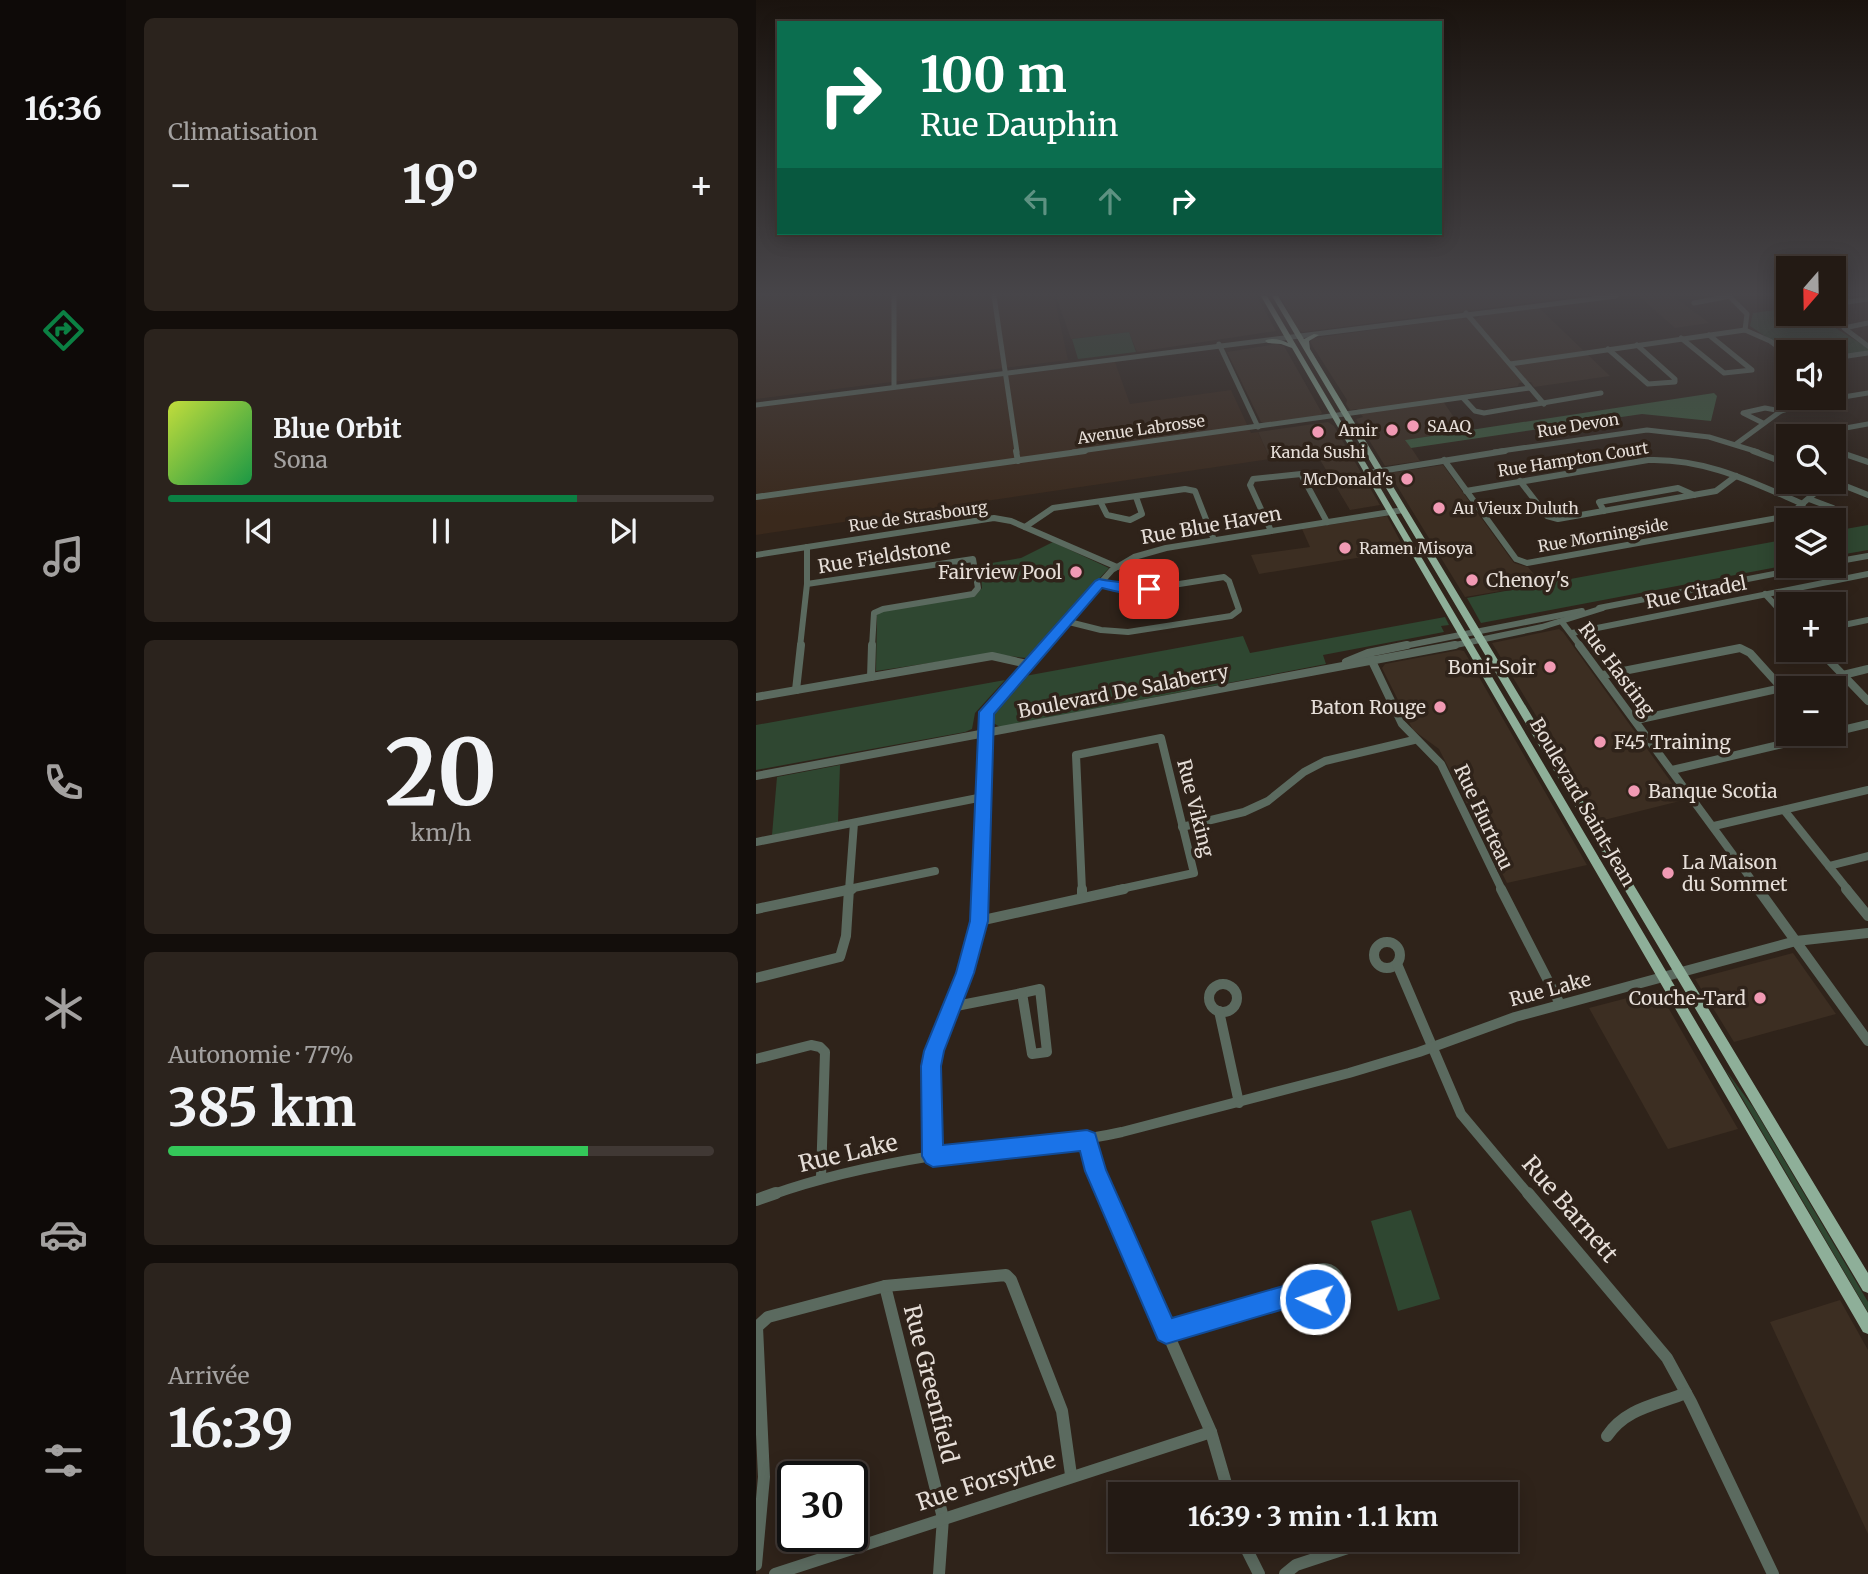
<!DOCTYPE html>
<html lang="fr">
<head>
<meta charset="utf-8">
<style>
	:root { --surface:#231a14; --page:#2b231d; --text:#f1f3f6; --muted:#a3a1a0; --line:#403834; --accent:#0b8043 }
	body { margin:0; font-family:Merriweather,serif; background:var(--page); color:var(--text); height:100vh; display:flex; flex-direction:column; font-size:26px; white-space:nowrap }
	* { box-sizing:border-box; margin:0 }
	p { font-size:23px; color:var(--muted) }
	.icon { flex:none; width:38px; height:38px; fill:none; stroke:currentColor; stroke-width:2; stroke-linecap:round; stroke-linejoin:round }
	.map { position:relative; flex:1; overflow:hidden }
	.panel { display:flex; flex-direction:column; gap:18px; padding:18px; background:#130e0b; width:630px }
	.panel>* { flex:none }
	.top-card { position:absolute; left:21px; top:21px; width:665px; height:214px; border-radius:0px; box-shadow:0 4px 18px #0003,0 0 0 2px var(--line); background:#0b6e4f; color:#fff; overflow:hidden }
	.needle { width:46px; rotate:200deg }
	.fabs { position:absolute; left:1020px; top:256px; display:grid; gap:14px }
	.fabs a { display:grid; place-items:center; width:70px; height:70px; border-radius:0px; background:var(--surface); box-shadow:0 4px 18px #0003,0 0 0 2px var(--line); font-size:35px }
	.speed { position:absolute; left:21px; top:1461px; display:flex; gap:14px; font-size:35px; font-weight:700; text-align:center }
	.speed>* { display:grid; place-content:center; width:91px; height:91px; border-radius:50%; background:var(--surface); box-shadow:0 4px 18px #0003,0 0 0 2px var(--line); line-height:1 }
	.speed .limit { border:4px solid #111; border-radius:10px; background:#fff; color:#111 }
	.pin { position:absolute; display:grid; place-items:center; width:60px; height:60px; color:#fff; margin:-30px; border-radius:14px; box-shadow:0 4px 10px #0006 }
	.me { position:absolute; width:77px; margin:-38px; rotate:273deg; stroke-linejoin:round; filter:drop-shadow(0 0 5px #0008) }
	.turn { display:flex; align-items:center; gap:24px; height:147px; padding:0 28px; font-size:32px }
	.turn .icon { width:91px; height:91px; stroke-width:2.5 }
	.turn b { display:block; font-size:49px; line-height:60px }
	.lanes { display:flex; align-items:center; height:66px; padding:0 28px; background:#0003; justify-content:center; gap:35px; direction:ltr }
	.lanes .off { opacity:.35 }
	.big { font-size:52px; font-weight:700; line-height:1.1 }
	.panel .widget { flex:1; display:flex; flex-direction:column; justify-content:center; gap:10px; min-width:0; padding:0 24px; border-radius:10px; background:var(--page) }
	.panel .dial { align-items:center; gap:0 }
	.dial b { font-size:91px; line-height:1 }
	.song { display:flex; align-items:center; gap:21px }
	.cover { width:84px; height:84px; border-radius:10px; background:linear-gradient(135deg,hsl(70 70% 55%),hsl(140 70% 35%)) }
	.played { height:7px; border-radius:4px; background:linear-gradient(90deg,var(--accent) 75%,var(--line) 75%) }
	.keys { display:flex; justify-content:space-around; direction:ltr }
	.heat { display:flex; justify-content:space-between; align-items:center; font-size:38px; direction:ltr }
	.charge { height:10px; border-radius:5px; background:linear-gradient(90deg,#34c759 77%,var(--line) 0) }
	.trip { position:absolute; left:352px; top:1482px; width:410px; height:70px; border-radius:0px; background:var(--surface); box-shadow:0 4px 18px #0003,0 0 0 2px var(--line); font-weight:700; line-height:70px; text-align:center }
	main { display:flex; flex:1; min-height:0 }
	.menu { display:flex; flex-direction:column; width:126px; justify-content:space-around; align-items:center; background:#0e0a08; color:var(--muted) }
	.menu .icon { width:49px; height:49px }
	.menu .on { color:var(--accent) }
	.menu b { font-size:32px; color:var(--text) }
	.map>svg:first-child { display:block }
	.commercial { fill:#3c2e22 }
	.built { fill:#3a291c }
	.green { fill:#2f4731 }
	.forest { fill:#3d5a3f }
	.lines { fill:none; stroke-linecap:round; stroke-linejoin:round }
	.minor-far4 { stroke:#5b6a5f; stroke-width:5 }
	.minor-far3 { stroke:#5b6a5f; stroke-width:6 }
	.minor-far2 { stroke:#5b6a5f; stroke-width:8 }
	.minor-far1 { stroke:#5b6a5f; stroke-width:10 }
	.minor { stroke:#5b6a5f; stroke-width:12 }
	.major { fill:#8eaf99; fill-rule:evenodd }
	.route { fill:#1a73e8; stroke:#114b97; stroke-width:2 }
	.poi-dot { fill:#f19ab4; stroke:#2f231a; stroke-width:2.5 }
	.labels { text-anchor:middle; stroke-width:7; stroke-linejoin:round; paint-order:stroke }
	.far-street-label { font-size:16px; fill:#e6ded8; stroke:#2f231a }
	.far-poi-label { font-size:16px; fill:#e6ded8; stroke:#2f231a; text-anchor:start }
	.street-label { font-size:19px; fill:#e6ded8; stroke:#2f231a }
	.poi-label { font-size:19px; fill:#e6ded8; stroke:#2f231a; text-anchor:end }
	.near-street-label { font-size:23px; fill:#e6ded8; stroke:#2f231a }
</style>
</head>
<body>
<main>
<nav class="menu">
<b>16:36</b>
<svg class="icon on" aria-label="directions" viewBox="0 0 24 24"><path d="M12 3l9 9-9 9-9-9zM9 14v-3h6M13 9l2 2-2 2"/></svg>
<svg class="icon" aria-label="music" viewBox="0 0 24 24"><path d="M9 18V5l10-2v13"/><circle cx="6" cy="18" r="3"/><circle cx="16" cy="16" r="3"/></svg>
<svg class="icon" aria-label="phone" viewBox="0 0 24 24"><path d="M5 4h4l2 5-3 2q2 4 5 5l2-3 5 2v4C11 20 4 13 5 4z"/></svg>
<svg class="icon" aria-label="climate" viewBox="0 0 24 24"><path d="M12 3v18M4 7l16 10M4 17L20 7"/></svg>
<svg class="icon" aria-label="car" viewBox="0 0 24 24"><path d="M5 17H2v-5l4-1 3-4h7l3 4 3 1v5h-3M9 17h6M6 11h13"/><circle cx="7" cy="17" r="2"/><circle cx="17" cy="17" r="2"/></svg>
<svg class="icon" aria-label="filters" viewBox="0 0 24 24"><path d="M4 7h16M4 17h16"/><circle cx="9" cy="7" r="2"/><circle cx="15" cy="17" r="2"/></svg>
</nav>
<section class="panel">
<div class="widget"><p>Climatisation</p>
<div class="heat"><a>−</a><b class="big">19°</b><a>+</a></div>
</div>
<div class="widget">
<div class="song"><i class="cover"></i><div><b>Blue Orbit</b><p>Sona</p></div></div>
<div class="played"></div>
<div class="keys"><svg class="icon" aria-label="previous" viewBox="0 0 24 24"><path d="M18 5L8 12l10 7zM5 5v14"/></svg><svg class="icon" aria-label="pause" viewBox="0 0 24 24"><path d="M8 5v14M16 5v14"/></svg><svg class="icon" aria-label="next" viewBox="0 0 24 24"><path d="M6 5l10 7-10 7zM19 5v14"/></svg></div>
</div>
<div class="widget dial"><b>20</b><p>km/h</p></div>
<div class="widget"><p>Autonomie · 77%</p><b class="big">385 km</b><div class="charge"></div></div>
<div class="widget"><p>Arrivée</p><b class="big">16:39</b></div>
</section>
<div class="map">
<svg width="1112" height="1574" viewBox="0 0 1112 1574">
	<rect width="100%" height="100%" fill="#2f231a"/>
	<g class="commercial">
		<polygon points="300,296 501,296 520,331 381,352 373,332 315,339"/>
		<polygon points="524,296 827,296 547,332 542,330"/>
		<polygon points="883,296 917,296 953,323 919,328"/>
		<polygon points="783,308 854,376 778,387 775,382 763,383 762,386 685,398 707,431 650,440 664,461 629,466 600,419 607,417 601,409 594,410 590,404 591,400 554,342 557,338 705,318 721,319 725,315"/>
		<polygon points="521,344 528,346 566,413 563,416 510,423 505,422 471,352"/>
		<polygon points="572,422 578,426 624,505 594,510 560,453 514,459 502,432"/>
		<polygon points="687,465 755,559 758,563 772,567 786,584 709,597 633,473"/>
		<polygon points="631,516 649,550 503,574 495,555 554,547 546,529"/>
		<polygon points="803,629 807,632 928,800 844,821 736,643"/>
		<polygon points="703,650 708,651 831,865 751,883 683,749 657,730 626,668 629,664"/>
		<polygon points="1037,953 1080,1014 978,1042 939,979"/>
		<polygon points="902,990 982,1129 912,1149 833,1008"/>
		<polygon points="1084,1300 1112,1350 1112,1534 1014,1322"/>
	</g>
	<g class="built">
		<polygon points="0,296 298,296 312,360 0,399"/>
		<polygon points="359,362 374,404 475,390 495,433 502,432 514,459 0,535 0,407"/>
	</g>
	<g class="green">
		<polygon points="1032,308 1032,313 1055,313 1112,348 1112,352 1078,357 1078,352 1032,352 994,326 997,313"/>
		<polygon points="373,332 380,352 322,359 316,339"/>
		<polygon points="1112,525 1112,550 1078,556 1078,531"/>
		<polygon points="1032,539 1032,565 725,623 711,598"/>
		<polygon points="297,542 353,568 270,658 234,654 120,671 121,615 126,611 219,596 226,588 224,565 265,558"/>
		<polygon points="689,617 693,625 685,626 688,632 567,655 570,664 244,727 234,721 237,711 269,676 487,636 494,653"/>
		<polygon points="249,680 219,713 216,729 209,732 0,770 0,725"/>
		<polygon points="84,765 82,822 16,835 21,777"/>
		<polygon points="969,1069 997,1107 1112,1302 1112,1312"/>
		<polygon points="655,1210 684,1299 642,1311 615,1221"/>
	</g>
	<polygon class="forest" points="958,393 961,396 955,421 886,414 655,448 649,440"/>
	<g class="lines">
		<g class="minor-far4">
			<polyline points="138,296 138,387"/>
			<polyline points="238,296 261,452"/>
			<polyline points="973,296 991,314 989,330"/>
			<polyline points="938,303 974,296"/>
			<polyline points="1078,304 1112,299"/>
			<polyline points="710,313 788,404"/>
			<polyline points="1112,323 1088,328 1112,346"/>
			<polyline points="925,338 968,373 996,370 953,335"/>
			<polyline points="463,344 502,427"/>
			<polyline points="852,349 892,384 919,382 919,379 881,345"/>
			<polyline points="1078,358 1112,353"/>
			<polyline points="754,364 989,330 1014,341 1032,354"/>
			<polyline points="707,398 719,411 728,413 845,393"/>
			<polyline points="0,405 860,296"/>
			<polyline points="1007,423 987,413 1009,408 1025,411"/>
			<polyline points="1068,436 1084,429 1112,424"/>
			<polyline points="980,444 1025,411 1051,403 1112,393"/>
			<polyline points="1078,450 1085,452"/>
			<polyline points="317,452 774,388"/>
			<polyline points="738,452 891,430 953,437 1002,452"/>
		</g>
		<g class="minor-far3">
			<polyline points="260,451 262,461"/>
			<polyline points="997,451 1032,464"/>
			<polyline points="1080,451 1112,462"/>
			<polyline points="688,460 760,559 771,563 1032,516 1073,481"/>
			<polyline points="612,473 749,451"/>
			<polyline points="764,481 791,516 802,519 960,491 980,476"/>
			<polyline points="1077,481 1112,495"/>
			<path d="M710,491L892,460C949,458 996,482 1047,504"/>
			<polyline points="0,497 329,451"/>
			<polyline points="1053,499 1077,508"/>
			<polyline points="345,503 351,515 374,520 386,514 380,497"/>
			<polyline points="848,511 843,502 922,488 938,495"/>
			<polyline points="269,527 297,508 429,489 439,491 458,540"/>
			<polyline points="515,531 494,485 497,479 545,474 571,522"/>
			<polyline points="0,555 238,518 255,521 361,567"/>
			<polyline points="1078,562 1112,556"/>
			<polyline points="51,584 217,559 222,588 217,594 127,609 118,613 116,647"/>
			<polyline points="1009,594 1032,619"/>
			<polyline points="843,608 1064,565"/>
			<polyline points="309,621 345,630 372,632 475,616 483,610 473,581 468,577 385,590 343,583"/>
			<polyline points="806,622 825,647"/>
			<polyline points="1078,627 1112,620"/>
			<polyline points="816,633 1112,574"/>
			<polyline points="44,647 51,584 51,547"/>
			<polyline points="287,647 356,570 378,557 410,548 647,510"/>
			<polyline points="643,647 826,611"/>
			<polyline points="690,647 786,627 847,608"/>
		</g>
		<g class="minor-far2">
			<polyline points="823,645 1003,890"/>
			<polyline points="1062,649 1112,701"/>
			<polyline points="615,659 646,724 685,764 746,890"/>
			<polyline points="590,662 612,653 651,645"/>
			<polyline points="847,675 984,648 994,653 1032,695"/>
			<polyline points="1087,675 1112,669"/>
			<polyline points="115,677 116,645"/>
			<polyline points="40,690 45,645"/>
			<polyline points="0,697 236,656 271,664"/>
			<polyline points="880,720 1026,688"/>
			<polyline points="1078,732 1112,724"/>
			<polyline points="916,770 1074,733"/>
			<polyline points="0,776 699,645"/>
			<polyline points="1028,810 1092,890"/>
			<polyline points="958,826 1112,790"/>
			<polyline points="426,827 488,812 512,801 548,772 569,761 658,740"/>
			<polyline points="0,842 227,797"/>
			<polyline points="1073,866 1112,856"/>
			<polyline points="88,890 179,871"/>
			<polyline points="93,890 98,823"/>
			<polyline points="224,890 228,727 235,705 289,645"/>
			<polyline points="326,890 320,755 405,738 438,873 360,890"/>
		</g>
		<g class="minor-far1">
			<polyline points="326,889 326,897"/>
			<polyline points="745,889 804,1004"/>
			<polyline points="1002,889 1112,1041"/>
			<polyline points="1090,889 1112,916"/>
			<polyline points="0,909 96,889"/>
			<polyline points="223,921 368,889"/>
			<circle cx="631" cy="955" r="13"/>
			<polyline points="641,964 705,1114 773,1195"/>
			<polyline points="0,978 84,957 90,936 93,889"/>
			<circle cx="467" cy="998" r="14"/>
			<polygon points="284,989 291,1052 276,1054 266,993"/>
			<polyline points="195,1007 266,993"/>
			<polyline points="463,1011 483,1103"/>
			<polyline points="0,1059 55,1045 64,1047 69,1052 65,1177"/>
			<polyline points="331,1140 350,1195"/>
			<polyline points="177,1156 175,1066 178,1051 209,973 223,921 224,889"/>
			<path d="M15,1195C68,1176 121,1165 176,1156C239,1146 303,1146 366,1132L593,1073L663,1052L759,1017L1040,941L1112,933"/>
		</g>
		<g class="minor">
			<polyline points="350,1193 455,1432 473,1494"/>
			<polyline points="772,1193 911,1358 935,1402 1017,1574"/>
			<polyline points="0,1200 20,1193"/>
			<circle cx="567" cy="1285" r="16"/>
			<polyline points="129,1286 187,1518 183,1574"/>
			<polyline points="410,1332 553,1290"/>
			<path d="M851,1436C870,1408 900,1405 930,1393"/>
			<polyline points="486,1540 503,1574"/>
			<polyline points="0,1565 8,1477 1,1327 12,1317 129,1286 250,1275 255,1280 306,1411 315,1475"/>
			<polyline points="19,1574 455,1432"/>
			<polyline points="529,1574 540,1565 616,1540"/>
		</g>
		<g class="major">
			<path d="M505,296H511L1112,1313V1334L1107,1332L536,348L525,344L512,343L509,341C515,337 526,340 532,343Z"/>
			<polygon points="516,296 522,296 548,339 558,334 563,335 553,341 554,349 1112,1273 1112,1293 1107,1291"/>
		</g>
	</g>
	<linearGradient id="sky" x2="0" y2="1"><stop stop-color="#1a130e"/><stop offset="0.57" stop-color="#474549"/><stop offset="1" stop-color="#474549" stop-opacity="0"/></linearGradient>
	<rect width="1112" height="516" fill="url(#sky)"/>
	<path class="route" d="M343,579C355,582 394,584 400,589C386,599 362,592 346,588L238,714L232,921L218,973L188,1051L185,1066L187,1145L331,1130L339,1133L350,1170L416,1318L552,1279L561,1282L571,1299L567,1307L559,1310L548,1303L410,1344L402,1340L329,1171L324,1151L177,1167L170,1163L166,1156L165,1066L168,1051L200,973L214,921L223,712L339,581Z"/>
	<g class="poi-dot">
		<circle cx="657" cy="426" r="7"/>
		<circle cx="636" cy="430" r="7"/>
		<circle cx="562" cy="432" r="7"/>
		<circle cx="651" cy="479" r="7"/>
		<circle cx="683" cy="508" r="7"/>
		<circle cx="589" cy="548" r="7"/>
		<circle cx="320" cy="572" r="7"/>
		<circle cx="716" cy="580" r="7"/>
		<circle cx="794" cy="667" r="7"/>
		<circle cx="684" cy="707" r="7"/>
		<circle cx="844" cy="742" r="7"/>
		<circle cx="878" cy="791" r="7"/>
		<circle cx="912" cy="873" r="7"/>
		<circle cx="1004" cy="998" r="7"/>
	</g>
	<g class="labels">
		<g class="far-street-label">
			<text transform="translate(822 425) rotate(-9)" y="6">Rue Devon</text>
			<text transform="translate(385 429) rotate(-8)" y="6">Avenue Labrosse</text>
			<text transform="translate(817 459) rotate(-9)" y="6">Rue Hampton Court</text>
			<text transform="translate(162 516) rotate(-8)" y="6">Rue de Strasbourg</text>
			<text transform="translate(847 535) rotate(-10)" y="6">Rue Morningside</text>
		</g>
		<g class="far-poi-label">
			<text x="671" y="432">SAAQ</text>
			<text x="622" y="436" text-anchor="end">Amir</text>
			<text x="562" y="458" text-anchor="middle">Kanda Sushi</text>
			<text x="637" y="485" text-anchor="end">McDonald's</text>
			<text x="697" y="514">Au Vieux Duluth</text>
			<text x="603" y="554">Ramen Misoya</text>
		</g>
		<g class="street-label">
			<text transform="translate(455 525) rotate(-10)" y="7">Rue Blue Haven</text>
			<text transform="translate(128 556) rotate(-9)" y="7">Rue Fieldstone</text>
			<text transform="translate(940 592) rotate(-11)" y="7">Rue Citadel</text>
			<text transform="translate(861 669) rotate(53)" y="7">Rue Hasting</text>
			<text transform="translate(367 691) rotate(-11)" y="7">Boulevard De Salaberry</text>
			<text transform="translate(827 802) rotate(60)" y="7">Boulevard Saint-Jean</text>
			<text transform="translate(440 808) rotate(76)" y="7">Rue Viking</text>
			<text transform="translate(728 817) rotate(65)" y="7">Rue Hurteau</text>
			<text transform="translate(794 989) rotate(-15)" y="7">Rue Lake</text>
		</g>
		<g class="poi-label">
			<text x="306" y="579">Fairview Pool</text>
			<text x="730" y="587" text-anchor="start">Chenoy's</text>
			<text x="780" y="674">Boni-Soir</text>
			<text x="670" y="714">Baton Rouge</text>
			<text x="858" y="749" text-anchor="start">F45 Training</text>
			<text x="892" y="798" text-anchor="start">Banque Scotia</text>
			<text x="926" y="869" text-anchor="start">La Maison<tspan x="926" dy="22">du Sommet</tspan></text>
			<text x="990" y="1005">Couche-Tard</text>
		</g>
		<g class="near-street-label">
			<text transform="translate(92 1153) rotate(-13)" y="8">Rue Lake</text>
			<text transform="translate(814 1209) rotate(49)" y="8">Rue Barnett</text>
			<text transform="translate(175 1384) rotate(76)" y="8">Rue Greenfield</text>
			<text transform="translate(230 1481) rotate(-18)" y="8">Rue Forsythe</text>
		</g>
	</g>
</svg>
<div class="fabs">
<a><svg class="needle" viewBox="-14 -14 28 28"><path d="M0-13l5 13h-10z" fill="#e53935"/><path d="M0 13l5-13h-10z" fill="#a3a1a0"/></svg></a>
<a><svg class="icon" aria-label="sound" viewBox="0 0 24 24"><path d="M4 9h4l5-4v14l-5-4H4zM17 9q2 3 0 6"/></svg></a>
<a><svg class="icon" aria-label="search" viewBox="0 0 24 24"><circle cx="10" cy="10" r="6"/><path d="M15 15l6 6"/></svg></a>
<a><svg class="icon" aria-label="layers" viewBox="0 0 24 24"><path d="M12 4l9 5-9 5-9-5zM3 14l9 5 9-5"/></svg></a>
<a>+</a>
<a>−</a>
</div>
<div class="speed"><div class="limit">30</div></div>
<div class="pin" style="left:393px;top:589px;background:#d93025"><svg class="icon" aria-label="arrive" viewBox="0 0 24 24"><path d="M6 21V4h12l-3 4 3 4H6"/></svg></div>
<svg class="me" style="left:559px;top:1299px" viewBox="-20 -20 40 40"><circle r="17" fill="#1a73e8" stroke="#fff" stroke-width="3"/><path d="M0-11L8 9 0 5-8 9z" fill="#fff"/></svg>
<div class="trip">16:39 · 3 min · 1.1 km</div>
<div class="top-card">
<div class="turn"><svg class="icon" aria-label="right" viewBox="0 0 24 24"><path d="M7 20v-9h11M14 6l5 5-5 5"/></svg><div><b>100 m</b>Rue Dauphin</div></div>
<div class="lanes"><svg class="icon off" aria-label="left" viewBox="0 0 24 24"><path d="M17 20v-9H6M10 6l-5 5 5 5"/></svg><svg class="icon off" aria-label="ahead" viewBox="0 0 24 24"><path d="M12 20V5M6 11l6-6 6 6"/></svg><svg class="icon" aria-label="right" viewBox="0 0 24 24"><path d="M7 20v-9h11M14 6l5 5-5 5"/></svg></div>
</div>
</div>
</main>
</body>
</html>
